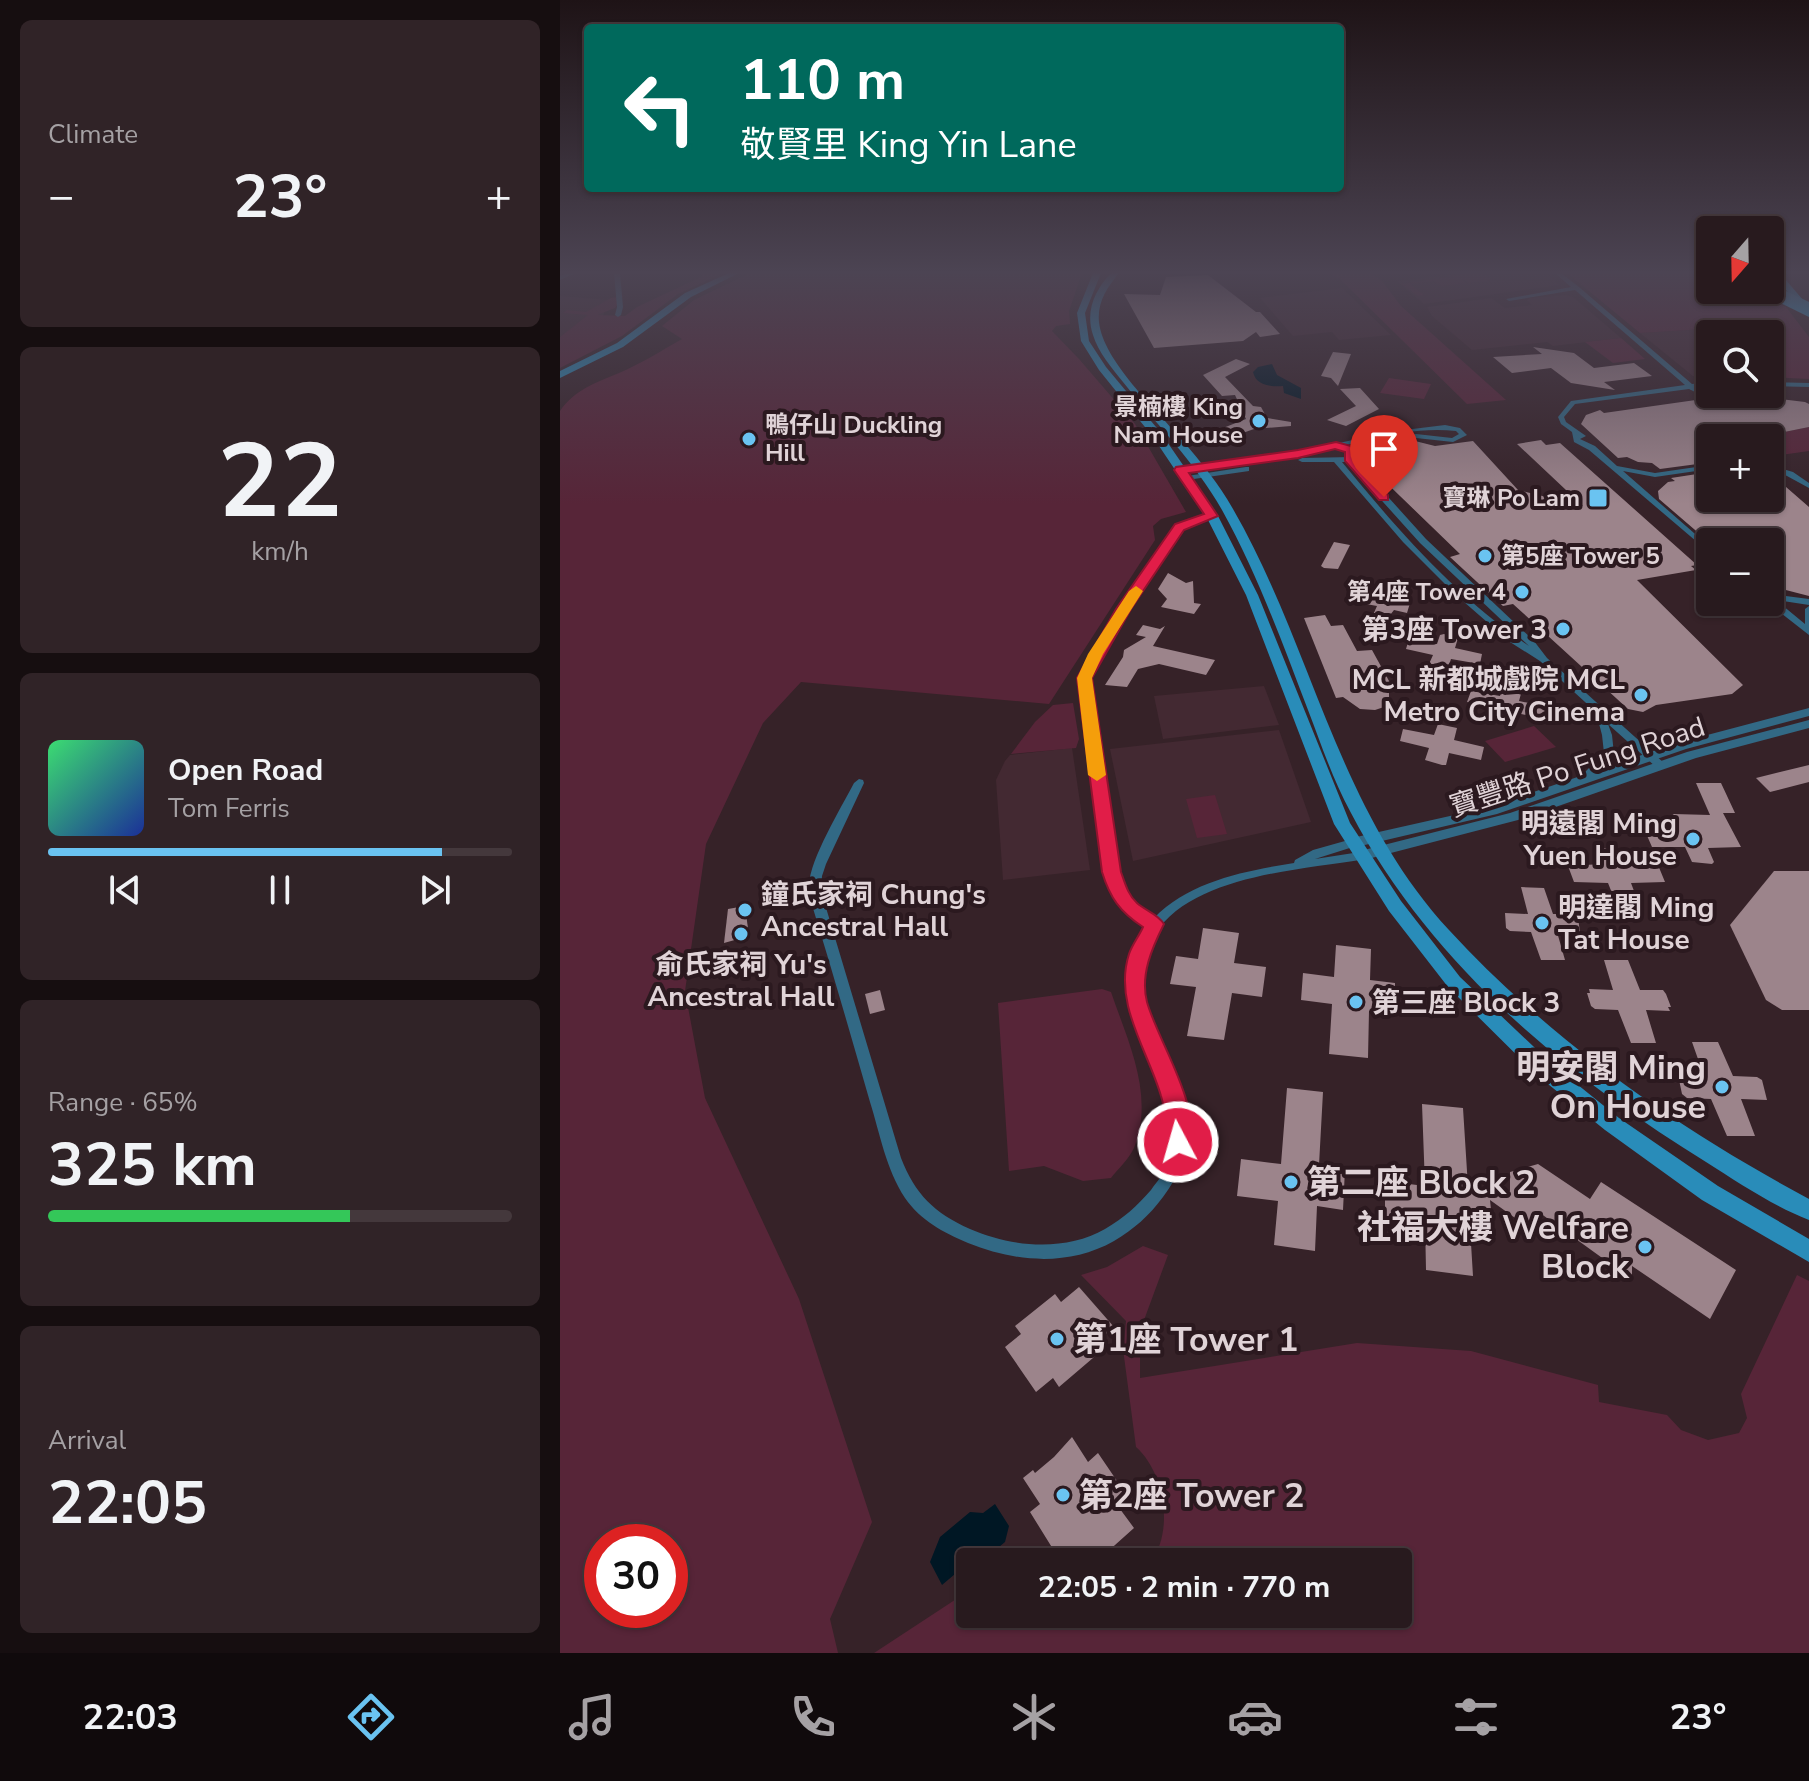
<!DOCTYPE html>
<html lang="en">
<head>
<meta charset="utf-8">
<style>
	:root { --surface:#281a1e; --page:#302327; --text:#f1f3f6; --muted:#a5a1a4; --line:#44383c; --accent:#6ac3f1 }
	body { margin:0; font-family:"Nunito Sans","Noto Sans TC",sans-serif; background:var(--page); color:var(--text); height:100vh; display:flex; flex-direction:column; font-size:30px; white-space:nowrap }
	* { box-sizing:border-box; margin:0 }
	p { font-size:26px; color:var(--muted) }
	.icon { flex:none; width:44px; height:44px; fill:none; stroke:currentColor; stroke-width:2; stroke-linecap:round; stroke-linejoin:round }
	.map { position:relative; flex:1; overflow:hidden }
	.panel { display:flex; flex-direction:column; gap:20px; padding:20px; background:#160e10; width:560px }
	.panel>* { flex:none }
	.banner { position:absolute; left:24px; top:24px; width:760px; height:168px; border-radius:8px; box-shadow:0 2px 6px #0004,0 0 0 2px var(--line); background:#00695c; color:#fff; overflow:hidden }
	.needle { width:52px; rotate:200deg }
	.buttons { position:absolute; left:1136px; top:216px; display:grid; gap:16px }
	.buttons a { display:grid; place-items:center; width:88px; height:88px; border-radius:8px; background:var(--surface); box-shadow:0 2px 6px #0004,0 0 0 2px var(--line); font-size:40px }
	.speed { position:absolute; left:24px; top:1524px; display:flex; gap:16px; font-size:40px; font-weight:700; text-align:center }
	.speed>* { display:grid; place-content:center; width:104px; height:104px; border-radius:50%; background:var(--surface); box-shadow:0 2px 6px #0004,0 0 0 2px var(--line); line-height:1 }
	.speed .limit { border:12px solid #d22; background:#fff; color:#111 }
	.pin { position:absolute; display:grid; place-items:center; width:68px; height:68px; color:#fff; margin:-82px -34px; border-radius:50% 50% 50% 0; rotate:-45deg; box-shadow:0 0 8px #0007 }
	.pin .icon { rotate:45deg }
	.me { position:absolute; width:88px; margin:-44px; rotate:354deg; stroke-linejoin:round; filter:drop-shadow(0 0 6px #0008) }
	.turn { display:flex; align-items:center; gap:28px; height:168px; padding:0 24px; font-size:36px }
	.turn .icon { width:104px; height:104px; stroke-width:2.5 }
	.turn b { display:block; font-size:56px; line-height:68px }
	.big { font-size:60px; font-weight:700; line-height:1.1 }
	.panel .widget { flex:1; display:flex; flex-direction:column; justify-content:center; gap:12px; min-width:0; padding:0 28px; border-radius:12px; background:var(--page) }
	.panel .dial { align-items:center; gap:0 }
	.dial b { font-size:104px; line-height:1 }
	.song { display:flex; align-items:center; gap:24px }
	.cover { width:96px; height:96px; border-radius:12px; background:linear-gradient(135deg,hsl(140 70% 55%),hsl(230 70% 35%)) }
	.played { height:8px; border-radius:4px; background:linear-gradient(90deg,var(--accent) 85%,var(--line) 85%) }
	.keys { display:flex; justify-content:space-around; direction:ltr }
	.heat { display:flex; justify-content:space-between; align-items:center; font-size:44px; direction:ltr }
	.charge { height:12px; border-radius:6px; background:linear-gradient(90deg,#34c759 65%,var(--line) 0) }
	.trip { position:absolute; left:396px; top:1548px; width:456px; height:80px; border-radius:8px; background:var(--surface); box-shadow:0 2px 6px #0004,0 0 0 2px var(--line); font-weight:700; line-height:80px; text-align:center }
	.menu { display:flex; height:128px; justify-content:space-around; align-items:center; background:#100a0c; color:var(--muted) }
	.menu .icon { width:56px; height:56px }
	.menu .on { color:var(--accent) }
	.menu b { font-size:36px; color:var(--text) }
	main { display:flex; flex:1; min-height:0 }
	.map>svg:first-child { display:block }
	.built { fill:#432932 }
	.green { fill:#572538; fill-rule:evenodd }
	.water { fill:#001724 }
	.building { fill:#9c848b }
	.lines { fill:none; stroke-linecap:round; stroke-linejoin:round }
	.minor { fill:#326985; fill-rule:evenodd }
	.tertiary { fill:#326985; fill-rule:evenodd }
	.secondary { fill:#298cb9; fill-rule:evenodd }
	.primary { fill:#14a7e1; fill-rule:evenodd }
	.trunk { fill:#2eb2eb; fill-rule:evenodd }
	.trunk-bridge { stroke:#2eb2eb; stroke-width:10 }
	.route { fill:#e11d48; stroke:#92132f; stroke-width:2 }
	.slow { fill:#f59e0b }
	.poi-dot { fill:#6ac3f1; stroke:#2b191f; stroke-width:3 }
	.labels { text-anchor:middle; stroke-width:8; stroke-linejoin:round; paint-order:stroke }
	.far-poi-label { font-size:24px; font-weight:bold; fill:#e0d3d7; stroke:#2b191f; text-anchor:end }
	.poi-label { font-size:28px; font-weight:bold; fill:#e0d3d7; stroke:#2b191f; text-anchor:end }
	.street-label { font-size:28px; fill:#e0d3d7; stroke:#2b191f }
	.near-poi-label { font-size:34px; font-weight:bold; fill:#e0d3d7; stroke:#2b191f; text-anchor:start }
</style>
</head>
<body>
<main>
<section class="panel">
<div class="widget"><p>Climate</p>
<div class="heat"><a>−</a><b class="big">23°</b><a>+</a></div>
</div>
<div class="widget dial"><b>22</b><p>km/h</p></div>
<div class="widget">
<div class="song"><i class="cover"></i><div><b>Open Road</b><p>Tom Ferris</p></div></div>
<div class="played"></div>
<div class="keys"><svg class="icon" aria-label="previous" viewBox="0 0 24 24"><path d="M18 5L8 12l10 7zM5 5v14"/></svg><svg class="icon" aria-label="pause" viewBox="0 0 24 24"><path d="M8 5v14M16 5v14"/></svg><svg class="icon" aria-label="next" viewBox="0 0 24 24"><path d="M6 5l10 7-10 7zM19 5v14"/></svg></div>
</div>
<div class="widget"><p>Range · 65%</p><b class="big">325 km</b><div class="charge"></div></div>
<div class="widget"><p>Arrival</p><b class="big">22:05</b></div>
</section>
<div class="map">
<svg width="1249" height="1653" viewBox="0 0 1249 1653">
	<rect width="100%" height="100%" fill="#362228"/>
	<g class="built">
		<polygon points="905,273 986,273 1000,285 864,304 837,281"/>
		<polygon points="782,288 831,335 779,340 772,332 733,336 700,298"/>
		<polygon points="1006,295 1013,297 1061,338 993,346 987,342 912,350 872,316 867,307 931,298 945,308 972,305 967,300 970,298"/>
		<polygon points="0,296 49,300 41,321 24,319 0,337"/>
		<polygon points="1146,329 1153,334 1150,334 1150,378 1133,376 1080,333"/>
		<polygon points="704,686 719,725 603,739 594,696"/>
		<polygon points="719,730 751,822 573,861 550,749"/>
		<polygon points="512,748 530,870 443,880 436,780 445,761 450,755"/>
	</g>
	<g class="green">
		<polygon points="143,273 163,273 118,294 62,336 0,368 0,337 28,315 3,313 7,310 26,312 51,298 63,296 55,308 37,315 65,316 77,307 143,276"/>
		<path d="M190,273H522L509,311L510,324L496,326L492,331L519,359L575,424L626,512L601,519L593,526L595,540L489,704L241,682L203,723L146,844L125,991L145,1098L239,1299L312,1522L270,1619L278,1653H0V411C15,389 36,383 59,373C80,364 101,351 122,339L102,326L134,300ZM42,1542H110V1610H42Z"/>
		<polygon points="768,273 811,273 822,281 841,306 946,400 907,404 780,279"/>
		<polygon points="913,273 923,273 932,280 909,283 899,277 906,283 882,286 874,281 850,284 864,295 858,296 842,284"/>
		<polygon points="1007,273 1150,273 1150,290 1189,290 1226,307 1249,337 1249,379 1210,377 1210,334 1153,334 1146,329 1080,333"/>
		<polygon points="1061,338 1085,359 1053,363 1025,342"/>
		<polygon points="829,378 871,384 864,399 820,393"/>
		<polygon points="1249,427 1249,451 1221,455 1216,462 1210,461 1210,438 1195,438"/>
		<polygon points="513,703 519,739 516,748 451,754 475,722 493,705"/>
		<polygon points="974,726 996,747 945,762 925,741"/>
		<polygon points="655,795 667,834 637,838 626,799"/>
		<path d="M542,989L551,992C568,1042 595,1095 574,1148C569,1159 558,1169 551,1178L523,1181L484,1166L449,1171L438,1003Z"/>
		<path d="M583,1246L608,1255L580,1331V1378L797,1343L911,1351L1038,1385L1039,1402L1107,1415L1121,1430L1148,1440L1179,1433L1187,1418L1181,1394L1237,1275L1249,1281V1653H314L410,1590V1614H838V1562H591C614,1530 605,1473 576,1447L563,1349L566,1321L521,1275L547,1267Z"/>
	</g>
	<g class="water">
		<path d="M712,364L717,375L741,388V399L724,393L723,386C712,387 696,386 693,372L698,367Z"/>
		<polygon points="435,1504 449,1526 445,1542 421,1562 408,1563 382,1585 370,1562 380,1537 410,1512 423,1513"/>
	</g>
	<g class="building">
		<polygon points="648,275 696,312 700,312 720,334 700,337 696,332 683,341 594,348 564,294 600,295 606,277"/>
		<polygon points="973,347 1014,353 1034,368 1074,363 1092,376 1044,382 1055,390 1011,383 991,368 952,373 933,357 982,354"/>
		<polygon points="773,352 791,354 778,386 771,378 761,376"/>
		<polygon points="676,359 690,364 665,377 693,406 701,407 707,418 731,422 731,426 694,429 677,435 663,428 686,419 675,395 662,396 643,375"/>
		<polygon points="800,388 819,409 786,426 767,420 796,406 780,389"/>
		<polygon points="1178,394 1245,402 1249,404 1249,427 1195,438 1150,438 1150,453 1135,455 1145,463 1100,469 1092,463 1078,462 1067,457 1058,458 1021,424 1026,415 1040,410 1044,413"/>
		<polygon points="981,440 986,445 1000,443 1137,565 1131,566 1136,570 1077,580 1183,685 1172,694 1096,705 1083,712 1068,709 953,604 943,606 890,557 900,554 810,467 816,466 803,454 855,441 875,446 913,441 958,490 1023,506 957,444"/>
		<polygon points="1150,472 1150,498 1210,498 1210,477 1218,480 1249,507 1249,596 1210,586 1210,542 1149,542 1099,499 1098,491 1108,482 1115,481 1111,478"/>
		<polygon points="774,542 790,545 778,569 764,568 761,566"/>
		<polygon points="608,573 626,583 633,581 634,603 641,604 634,614 601,607 607,599 598,589"/>
		<polygon points="825,588 842,592 838,600 850,603 847,613 834,610 827,619 813,615 817,606 795,602 796,592 821,596"/>
		<polygon points="765,615 771,626 783,625 797,651 812,650 834,690 829,691 829,700 824,707 815,710 800,709 783,697 776,698 744,618"/>
		<polygon points="583,625 600,629 605,626 593,646 655,660 646,675 599,664 578,669 567,687 545,685 563,657 564,650 586,637 576,635"/>
		<polygon points="884,634 898,638 895,648 922,654 920,664 891,659 888,668 885,669 869,664 873,655 846,649 849,639 877,644 880,635"/>
		<polygon points="947,685 962,690 959,701 989,707 987,719 956,713 954,724 937,721 934,719 937,708 907,702 911,691 940,696 943,686"/>
		<polygon points="878,724 897,728 894,740 924,747 921,760 889,753 886,765 882,765 865,760 869,748 840,741 843,729 874,735"/>
		<polygon points="1249,765 1249,782 1210,792 1196,778"/>
		<polygon points="1136,783 1161,783 1175,813 1163,813 1181,847 1148,848 1154,862 1152,864 1132,862 1125,847 1092,847 1085,831 1117,830 1111,816 1114,814 1150,815"/>
		<polygon points="1039,848 1058,850 1064,865 1098,865 1105,882 1071,883 1077,899 1059,900 1054,898 1048,883 1014,882 1008,866 1042,864 1036,850"/>
		<polygon points="1214,871 1249,871 1249,1010 1222,1010 1206,1000 1170,925"/>
		<polygon points="961,887 984,888 993,914 1015,914 1018,917 1020,933 997,932 1005,960 981,960 971,932 950,931 946,928 945,913 968,914"/>
		<polygon points="185,906 189,936 164,943 168,909"/>
		<polygon points="643,928 679,933 674,963 706,967 702,997 672,993 664,1040 627,1036 636,987 610,984 616,956 638,959"/>
		<polygon points="776,945 811,949 810,980 835,983 835,1013 809,1011 808,1058 769,1054 772,1004 741,1000 743,973 774,977"/>
		<polygon points="1044,960 1068,960 1080,990 1103,990 1106,994 1111,1007 1108,1007 1110,1011 1086,1010 1096,1043 1071,1043 1058,1010 1035,1009 1031,1006 1027,993 1030,993 1029,989 1053,990"/>
		<polygon points="320,990 325,1010 310,1014 305,994"/>
		<polygon points="1132,1042 1158,1042 1173,1076 1197,1077 1202,1080 1207,1100 1181,1099 1195,1136 1167,1136 1151,1099 1127,1098 1122,1094 1118,1075 1144,1076"/>
		<polygon points="727,1088 763,1092 759,1165 785,1169 783,1210 757,1206 755,1251 714,1245 718,1201 677,1196 681,1159 721,1164"/>
		<polygon points="862,1104 903,1108 908,1187 950,1191 950,1172 978,1164 1030,1199 1041,1182 1176,1270 1150,1319 1072,1266 1072,1275 1063,1273 980,1213 969,1228 930,1200 933,1229 910,1227 913,1276 866,1270 865,1221 825,1216 825,1181 865,1186"/>
		<polygon points="519,1287 554,1327 534,1344 540,1352 499,1387 493,1378 476,1392 445,1347 461,1334 455,1326 495,1294 501,1302"/>
		<polygon points="512,1437 528,1462 538,1453 570,1500 560,1509 574,1528 536,1562 517,1562 511,1553 501,1562 470,1512 480,1504 463,1478 473,1470 475,1473 494,1457"/>
	</g>
	<g class="lines">
		<g class="minor">
			<polygon points="9,273 16,273 0,280 0,276"/>
			<polygon points="54,273 60,273 63,307 61,315 58,317 55,315 57,307"/>
			<polygon points="995,273 1001,273 1019,287 1132,384 1150,382 1150,386 1136,388 1138,390 1135,392 1129,389 1015,404 1004,417 1006,422 1026,436 1020,439 1035,446 1057,466 1095,473 1150,465 1150,469 1095,477 1063,471 1150,547 1150,553 1029,450 1014,442 1012,432 1001,424 998,417 1011,401 1125,385 1015,290 949,301 946,299 1011,287"/>
			<polygon points="1210,382 1249,383 1249,387 1210,386"/>
			<path d="M885,425L900,428L907,435L893,442L856,438L790,452L786,450L856,434L892,438L899,434L896,431C842,425 789,447 738,457C699,465 660,467 621,472L617,470L621,468L726,455L828,432Z"/>
			<path d="M792,457L866,539L974,641L987,658L1104,763L1105,765L1104,767H1096L1048,724L1052,735L1054,754L1031,780H1023L1022,777L1023,774L1044,753L1042,735L1036,712L980,661L950,642L896,595L843,542L774,462H742L738,460L742,458ZM782,462H787L860,543L969,646C896,597 837,529 782,462Z"/>
			<polygon points="1210,465 1233,472 1249,483 1249,488 1227,476 1210,469"/>
			<polygon points="686,467 689,467 689,471 627,480 623,478 627,476"/>
			<path d="M652,514L656,516L655,518L622,529L567,609L530,678L558,872C565,893 576,906 594,918C630,881 685,871 734,863L735,860L753,850L792,839L798,843L796,846L755,859L800,852L806,856L800,860C738,870 632,876 595,934C591,941 589,949 587,957C586,962 583,968 583,974C581,991 587,1011 592,1027C613,1088 649,1137 603,1197C589,1216 574,1229 554,1241C508,1267 455,1262 408,1243C384,1233 360,1220 345,1198C326,1169 320,1134 310,1102C291,1036 272,970 252,905C251,898 249,892 249,885C250,859 281,808 294,783L299,779L303,780L304,783L266,864L262,876L261,891L341,1158C355,1194 374,1213 410,1229C451,1247 505,1252 545,1229C564,1218 577,1206 591,1190C594,1185 599,1180 602,1175C605,1170 606,1164 608,1158C630,1078 534,1007 588,926C567,912 554,896 546,872L520,678L559,609L616,525Z"/>
			<polygon points="1210,594 1249,599 1249,605 1216,600 1245,624 1245,609 1249,606 1249,635 1207,602 1210,602"/>
		</g>
		<g class="tertiary">
			<polygon points="1249,708 1249,716 1126,749 937,814 792,848 785,843 792,838 930,807 1117,743"/>
			<polygon points="1249,720 1249,728 1136,758 958,820 800,861 793,856 800,851 950,813 1127,752"/>
		</g>
		<g class="secondary">
			<polygon points="169,273 179,273 131,297 63,347 0,378 0,371 57,343 125,293"/>
			<polygon points="533,273 541,273 525,313 529,341 546,367 601,433 658,516 698,595 790,823 841,901 900,977 992,1064 1059,1118 1158,1186 1249,1239 1249,1262 1142,1200 1045,1130 978,1076 888,987 829,911 774,824 686,595 646,516 593,437 539,370 521,341 517,313"/>
			<path d="M551,273H559C547,288 537,302 539,322C543,361 597,410 622,440C641,462 659,484 673,509C753,648 777,809 889,930C992,1042 1116,1127 1249,1199V1220C1213,1206 1179,1183 1146,1162C1005,1075 869,962 791,813C773,780 761,744 748,710C722,642 697,573 662,510C635,462 596,424 563,382C552,368 538,352 533,335C525,311 535,290 551,273Z"/>
		</g>
		<polygon class="primary" points="1211,273 1220,273 1249,307 1249,316"/>
		<polygon class="trunk" points="1194,290 1206,290 1249,310 1249,317"/>
		<polyline class="trunk-bridge" points="1210,289 1246,306"/>
	</g>
	<linearGradient id="sky" x2="0" y2="1"><stop stop-color="#1e1316"/><stop offset="0.54" stop-color="#4c4453"/><stop offset="1" stop-color="#4c4453" stop-opacity="0"/></linearGradient>
	<rect width="1249" height="504" fill="url(#sky)"/>
	<path class="route" d="M776,442L795,447L798,455L796,459L828,495V500H819L785,461V452L775,449L738,458L629,473L658,516L624,530L571,609L532,678L561,872C565,883 568,895 577,903C586,911 598,914 604,924C592,948 580,975 587,1002C598,1042 645,1110 627,1150L618,1153L610,1150C603,1133 607,1113 601,1096C588,1051 553,1003 569,954C572,945 579,936 583,927C560,912 550,898 542,872L517,678L556,609L615,524L644,514L614,470L616,467L738,450Z"/>
	<polygon class="slow" points="576,586 583,591 543,654 532,678 546,775 537,781 528,775 517,678 528,654 569,591"/>
	<g class="poi-dot">
		<circle cx="699" cy="421" r="8"/>
		<circle cx="189" cy="439" r="8"/>
		<rect x="1028" y="488" width="20" height="20" rx="4"/>
		<circle cx="925" cy="556" r="8"/>
		<circle cx="962" cy="592" r="8"/>
		<circle cx="1003" cy="629" r="8"/>
		<circle cx="1081" cy="695" r="8"/>
		<circle cx="1133" cy="839" r="8"/>
		<circle cx="185" cy="910" r="8"/>
		<circle cx="982" cy="923" r="8"/>
		<circle cx="181" cy="934" r="8"/>
		<circle cx="796" cy="1002" r="8"/>
		<circle cx="1162" cy="1087" r="8"/>
		<circle cx="731" cy="1182" r="8"/>
		<circle cx="1085" cy="1247" r="8"/>
		<circle cx="497" cy="1339" r="8"/>
		<circle cx="503" cy="1495" r="8"/>
	</g>
	<g class="labels">
		<g class="far-poi-label">
			<text x="683" y="415">景楠樓 King<tspan x="683" dy="28">Nam House</tspan></text>
			<text x="205" y="433" text-anchor="start">鴨仔山 Duckling<tspan x="205" dy="28">Hill</tspan></text>
			<text x="1020" y="506">寶琳 Po Lam</text>
			<text x="941" y="564" text-anchor="start">第5座 Tower 5</text>
			<text x="946" y="600">第4座 Tower 4</text>
		</g>
		<g class="poi-label">
			<text x="987" y="639">第3座 Tower 3</text>
			<text x="1065" y="689">MCL 新都城戲院 MCL<tspan x="1065" dy="32">Metro City Cinema</tspan></text>
			<text x="1117" y="833">明遠閣 Ming<tspan x="1117" dy="32">Yuen House</tspan></text>
			<text x="201" y="904" text-anchor="start">鐘氏家祠 Chung's<tspan x="201" dy="32">Ancestral Hall</tspan></text>
			<text x="998" y="917" text-anchor="start">明達閣 Ming<tspan x="998" dy="32">Tat House</tspan></text>
			<text x="181" y="974" text-anchor="middle">俞氏家祠 Yu's<tspan x="181" dy="32">Ancestral Hall</tspan></text>
			<text x="812" y="1012" text-anchor="start">第三座 Block 3</text>
		</g>
		<g class="street-label">
			<text transform="translate(1017 766) rotate(-18)" y="10">寶豐路 Po Fung Road</text>
		</g>
		<g class="near-poi-label">
			<text x="1146" y="1079" text-anchor="end">明安閣 Ming<tspan x="1146" dy="39">On House</tspan></text>
			<text x="747" y="1194">第二座 Block 2</text>
			<text x="1069" y="1239" text-anchor="end">社福大樓 Welfare<tspan x="1069" dy="39">Block</tspan></text>
			<text x="513" y="1351">第1座 Tower 1</text>
			<text x="519" y="1507">第2座 Tower 2</text>
		</g>
	</g>
</svg>
<div class="buttons">
<a><svg class="needle" viewBox="-14 -14 28 28"><path d="M0-13l5 13h-10z" fill="#e53935"/><path d="M0 13l5-13h-10z" fill="#a5a1a4"/></svg></a>
<a><svg class="icon" aria-label="search" viewBox="0 0 24 24"><circle cx="10" cy="10" r="6"/><path d="M15 15l6 6"/></svg></a>
<a>+</a>
<a>−</a>
</div>
<div class="speed"><div class="limit">30</div></div>
<div class="pin" style="left:824px;top:497px;background:#d93025"><svg class="icon" aria-label="arrive" viewBox="0 0 24 24"><path d="M6 21V4h12l-3 4 3 4H6"/></svg></div>
<svg class="me" style="left:618px;top:1142px" viewBox="-20 -20 40 40"><circle r="17" fill="#e11d48" stroke="#fff" stroke-width="3"/><path d="M0-11L8 9 0 5-8 9z" fill="#fff"/></svg>
<div class="trip">22:05 · 2 min · 770 m</div>
<div class="banner">
<div class="turn"><svg class="icon" aria-label="left" viewBox="0 0 24 24"><path d="M17 20v-9H6M10 6l-5 5 5 5"/></svg><div><b>110 m</b>敬賢里 King Yin Lane</div></div>
</div>
</div>
</main>
<nav class="menu">
<b>22:03</b>
<svg class="icon on" aria-label="directions" viewBox="0 0 24 24"><path d="M12 3l9 9-9 9-9-9zM9 14v-3h6M13 9l2 2-2 2"/></svg>
<svg class="icon" aria-label="music" viewBox="0 0 24 24"><path d="M9 18V5l10-2v13"/><circle cx="6" cy="18" r="3"/><circle cx="16" cy="16" r="3"/></svg>
<svg class="icon" aria-label="phone" viewBox="0 0 24 24"><path d="M5 4h4l2 5-3 2q2 4 5 5l2-3 5 2v4C11 20 4 13 5 4z"/></svg>
<svg class="icon" aria-label="climate" viewBox="0 0 24 24"><path d="M12 3v18M4 7l16 10M4 17L20 7"/></svg>
<svg class="icon" aria-label="car" viewBox="0 0 24 24"><path d="M5 17H2v-5l4-1 3-4h7l3 4 3 1v5h-3M9 17h6M6 11h13"/><circle cx="7" cy="17" r="2"/><circle cx="17" cy="17" r="2"/></svg>
<svg class="icon" aria-label="filters" viewBox="0 0 24 24"><path d="M4 7h16M4 17h16"/><circle cx="9" cy="7" r="2"/><circle cx="15" cy="17" r="2"/></svg>
<b>23°</b>
</nav>
</body>
</html>
